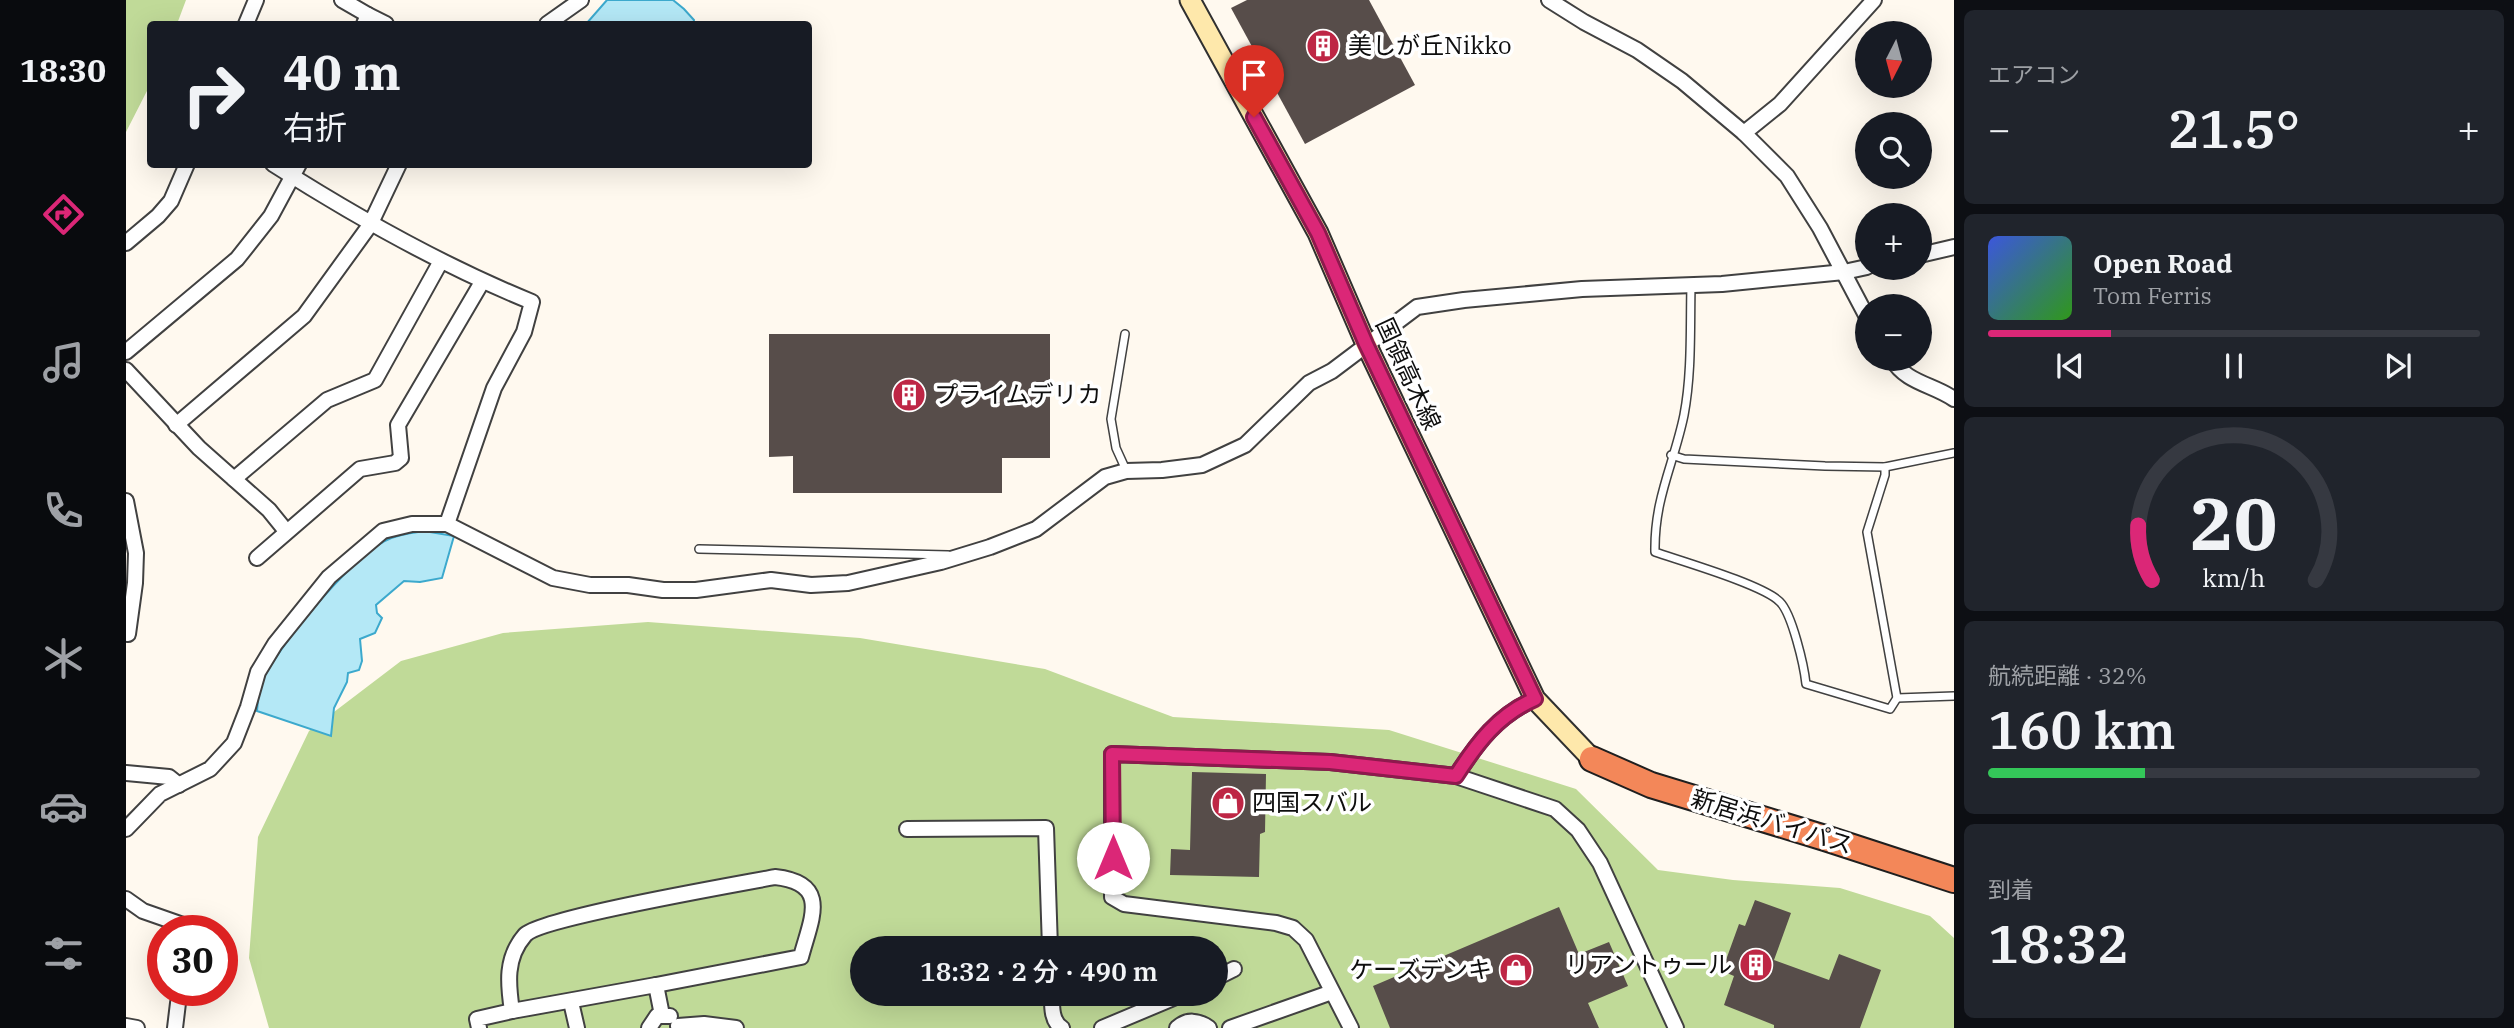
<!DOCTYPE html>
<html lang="ja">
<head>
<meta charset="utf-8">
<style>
	:root { --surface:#171b24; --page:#20242c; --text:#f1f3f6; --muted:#9ea1a6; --line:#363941; --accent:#db2777 }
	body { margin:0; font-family:"IBM Plex Serif","Noto Sans JP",serif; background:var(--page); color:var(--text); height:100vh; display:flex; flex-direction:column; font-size:26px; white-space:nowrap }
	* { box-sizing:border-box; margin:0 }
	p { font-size:23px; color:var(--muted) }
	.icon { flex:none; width:38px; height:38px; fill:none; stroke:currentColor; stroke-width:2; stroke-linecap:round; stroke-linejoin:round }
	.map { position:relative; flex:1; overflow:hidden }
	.drawer { display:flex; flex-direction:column; gap:10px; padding:10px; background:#0d0f14; width:560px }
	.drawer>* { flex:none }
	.guide { position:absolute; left:21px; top:21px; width:665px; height:147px; border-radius:7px; box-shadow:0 7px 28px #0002; background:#171b24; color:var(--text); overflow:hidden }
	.needle { width:46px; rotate:186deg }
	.controls { position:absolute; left:1729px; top:21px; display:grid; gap:14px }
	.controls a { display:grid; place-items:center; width:77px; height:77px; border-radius:50%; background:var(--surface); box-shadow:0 7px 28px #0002; font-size:35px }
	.speed { position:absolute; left:21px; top:915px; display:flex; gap:14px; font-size:35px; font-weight:700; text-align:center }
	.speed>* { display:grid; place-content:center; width:91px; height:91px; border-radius:50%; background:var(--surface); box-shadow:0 7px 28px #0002; line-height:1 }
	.speed .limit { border:10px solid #d22; background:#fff; color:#111 }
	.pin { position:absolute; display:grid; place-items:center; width:60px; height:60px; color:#fff; margin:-72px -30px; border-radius:50% 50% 50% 0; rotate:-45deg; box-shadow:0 0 7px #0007 }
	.pin .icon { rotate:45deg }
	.me { position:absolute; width:77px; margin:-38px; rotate:0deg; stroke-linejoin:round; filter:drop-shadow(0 0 5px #0008) }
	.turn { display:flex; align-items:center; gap:24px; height:147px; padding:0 21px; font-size:32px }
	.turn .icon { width:91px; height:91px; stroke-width:2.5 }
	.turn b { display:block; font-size:49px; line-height:60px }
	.big { font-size:52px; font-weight:600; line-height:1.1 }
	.drawer .card { flex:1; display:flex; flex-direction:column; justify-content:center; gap:10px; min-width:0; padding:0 24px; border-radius:10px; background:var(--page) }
	.drawer .dial { align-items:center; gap:0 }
	.dial svg { height:182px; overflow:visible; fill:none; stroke:var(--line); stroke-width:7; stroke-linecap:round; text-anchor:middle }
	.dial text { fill:var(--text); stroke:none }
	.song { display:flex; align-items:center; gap:21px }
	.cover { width:84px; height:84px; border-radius:10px; background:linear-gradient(135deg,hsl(230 70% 55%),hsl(110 70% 35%)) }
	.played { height:7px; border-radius:4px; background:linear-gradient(90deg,var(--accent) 25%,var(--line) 25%) }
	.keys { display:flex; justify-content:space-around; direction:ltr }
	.heat { display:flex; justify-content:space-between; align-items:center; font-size:38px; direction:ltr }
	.charge { height:10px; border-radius:5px; background:linear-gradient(90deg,#34c759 32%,var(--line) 0) }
	.trip { position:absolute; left:724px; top:936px; width:378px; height:70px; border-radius:35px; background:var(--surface); box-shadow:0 7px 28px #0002; font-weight:600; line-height:70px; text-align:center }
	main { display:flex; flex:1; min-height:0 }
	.menu { display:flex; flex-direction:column; width:126px; justify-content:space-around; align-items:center; background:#090b0e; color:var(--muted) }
	.menu .icon { width:49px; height:49px }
	.menu .on { color:var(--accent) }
	.menu b { font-size:32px; color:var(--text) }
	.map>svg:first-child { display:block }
	.forest { fill:#c0da98; fill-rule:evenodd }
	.water { fill:#b4e8f6; stroke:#3ca9cd; stroke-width:2 }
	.building { fill:#574d4a }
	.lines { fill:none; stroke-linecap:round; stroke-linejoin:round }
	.lane-casing { stroke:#414141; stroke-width:10 }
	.street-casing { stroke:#414141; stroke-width:18 }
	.secondary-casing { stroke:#303030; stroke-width:23 }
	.highway-casing { stroke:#1f1f1f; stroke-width:28 }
	.lane { stroke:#fff; stroke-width:7 }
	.street { stroke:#fff; stroke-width:14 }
	.secondary { stroke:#fee8ab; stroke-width:19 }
	.highway { stroke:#f38759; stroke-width:24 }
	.route-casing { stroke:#8e194d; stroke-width:18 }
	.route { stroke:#db2777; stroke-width:12 }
	.labels { text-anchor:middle; stroke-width:7; stroke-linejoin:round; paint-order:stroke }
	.poi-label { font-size:24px; fill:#0e0e0e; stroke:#fff; text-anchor:start }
	.street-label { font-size:24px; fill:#0e0e0e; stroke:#fff }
</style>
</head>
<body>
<main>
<nav class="menu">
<b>18:30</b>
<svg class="icon on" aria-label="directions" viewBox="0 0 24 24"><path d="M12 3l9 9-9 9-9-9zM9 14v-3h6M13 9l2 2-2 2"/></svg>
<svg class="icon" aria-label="music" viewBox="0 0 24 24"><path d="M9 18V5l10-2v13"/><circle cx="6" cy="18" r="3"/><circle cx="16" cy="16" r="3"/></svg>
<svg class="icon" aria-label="phone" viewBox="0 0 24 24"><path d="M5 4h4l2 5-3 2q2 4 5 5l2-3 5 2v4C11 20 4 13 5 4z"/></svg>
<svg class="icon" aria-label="climate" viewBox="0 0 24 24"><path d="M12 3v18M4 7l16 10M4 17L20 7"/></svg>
<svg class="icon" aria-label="car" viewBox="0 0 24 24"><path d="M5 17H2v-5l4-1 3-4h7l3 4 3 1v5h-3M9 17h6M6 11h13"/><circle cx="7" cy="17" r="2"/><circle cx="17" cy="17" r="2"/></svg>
<svg class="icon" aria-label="filters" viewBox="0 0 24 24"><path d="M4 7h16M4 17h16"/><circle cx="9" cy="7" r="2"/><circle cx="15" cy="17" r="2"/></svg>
</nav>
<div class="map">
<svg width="1828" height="1028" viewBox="0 0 1828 1028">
	<rect width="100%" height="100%" fill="#fff9ef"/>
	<g class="forest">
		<polygon points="0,0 60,0 51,24 24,24 24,85 0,132"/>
		<path d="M522,622L734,638L919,669L1047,717L1263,730L1450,789L1532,870L1607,880L1714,888L1804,916L1828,938V1028H143L123,958L132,837L183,731L275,661L377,633ZM737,948H1090V994H737Z"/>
	</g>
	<g class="water">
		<polygon points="481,0 547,0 558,9 568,20 567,24 460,24"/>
		<path d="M298,531L328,536L316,578L294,582L278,581L250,605L251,613L256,618L249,633L234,639L236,661L233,670L222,673L221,682L208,708L205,736L131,711C132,702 132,692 135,684C148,650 225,559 257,542C269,535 285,533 298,531Z"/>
	</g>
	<g class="building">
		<polygon points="1121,0 1243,0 1289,85 1179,144 1105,8"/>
		<polygon points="643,334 924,334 924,458 876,458 876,493 667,493 667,456 643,457"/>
		<polygon points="1066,772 1140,774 1139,832 1134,834 1133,877 1044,875 1045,849 1064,850"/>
		<polygon points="1629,900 1665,913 1648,960 1703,980 1713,954 1755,970 1734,1028 1648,1028 1648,1025 1598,1005 1608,976 1596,971 1613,924 1619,926"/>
		<polygon points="1433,907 1453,954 1483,942 1502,986 1462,1003 1473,1028 1264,1028 1247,986"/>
	</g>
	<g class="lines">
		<defs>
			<g id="lane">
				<path d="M1565,286C1564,328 1566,373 1558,415C1548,464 1528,498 1529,552C1555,561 1638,585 1654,602C1666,614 1678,665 1680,684L1764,709L1771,698L1741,532L1759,475V467"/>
				<polyline points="999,334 985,419 990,448 1000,470"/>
				<polyline points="1545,455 1558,459 1699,466 1759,467 1828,453"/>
				<polyline points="573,549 822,555"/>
				<polyline points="1771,698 1828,696"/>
			</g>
			<g id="street">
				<polyline points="216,0 242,15"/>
				<polyline points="1423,0 1458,22 1511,50 1556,81 1618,133 1661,176 1694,228 1741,317"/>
				<polyline points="120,24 130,0"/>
				<polyline points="238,24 242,15 260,24"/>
				<polyline points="421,24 455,0"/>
				<polyline points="1618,133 1654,104 1748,0"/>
				<path d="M147,164C230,217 315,265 406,302L398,332L368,388L321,524"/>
				<polyline points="0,243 32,216 45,201 61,164"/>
				<polyline points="1794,255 1828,247"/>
				<polyline points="0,352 111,259 145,216 173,164"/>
				<path d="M1766,359C1780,383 1806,384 1828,399"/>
				<polyline points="0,370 73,448 143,510 160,531"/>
				<polyline points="50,425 178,316 244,225 273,164"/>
				<polyline points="108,479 201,400 249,380 315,261"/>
				<polyline points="0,501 10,553 9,583 2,634"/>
				<polyline points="131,558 234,469 269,463 275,458 272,425 356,282"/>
				<polyline points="0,773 43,777 53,785"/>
				<path d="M1330,776C1351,743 1372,715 1409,699"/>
				<polyline points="0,829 34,794 84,769 108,743 122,707 132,672 149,644 203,577 257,531 286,524 321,524 427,578 464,585 502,585 537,590 570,590 645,580 685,585 722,583 815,562 864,547 910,529 979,477 1000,471 1036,470 1076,465 1119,445 1183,383 1206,371 1291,307 1338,300 1456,289 1596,284 1718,272 1741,267"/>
				<polyline points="781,829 920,828 924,948"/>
				<polyline points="0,899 17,911 57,925 62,931"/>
				<polyline points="1090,978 1108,969"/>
				<path d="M926,994C926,1006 925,1021 936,1028"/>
				<polyline points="445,1002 451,1028"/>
				<polyline points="386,1011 530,985 536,1015"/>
				<polyline points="0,1026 11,1028"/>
				<polyline points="552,1026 578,1024 610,1028"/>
				<polyline points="49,1028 52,1003 58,990"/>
				<path d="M353,1028L351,1019L386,1011C382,984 379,958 399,935C414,918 613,884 649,877C705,883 685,919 675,957L530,985"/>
				<polyline points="523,1028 531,1016 544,1016"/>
				<polyline points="976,1028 1057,994"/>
				<path d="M1051,1028C1061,1019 1072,1020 1083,1028"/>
				<polyline points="1104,1028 1206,992"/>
				<polyline points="1225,1028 1180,940 1167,928 1150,923 998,904 986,897 986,754 1204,762 1330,776 1429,809 1452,830 1474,863 1550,1028"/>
			</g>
			<polyline id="secondary" points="1064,0 1192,233 1240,344 1409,699 1466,759"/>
			<polyline id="highway" points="1466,759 1525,785 1699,838 1828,880"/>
		</defs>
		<use href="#lane" class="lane-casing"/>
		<use href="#street" class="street-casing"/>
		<use href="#secondary" class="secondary-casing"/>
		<use href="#highway" class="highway-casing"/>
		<use href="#lane" class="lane"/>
		<use href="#street" class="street"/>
		<use href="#secondary" class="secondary"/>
		<use href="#highway" class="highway"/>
	</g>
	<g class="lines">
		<defs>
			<path id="route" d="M987,858L986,754L1204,762L1330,776C1351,743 1372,715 1409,699L1240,344L1192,233L1128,117"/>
		</defs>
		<use href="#route" class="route-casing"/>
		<use href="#route" class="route"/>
	</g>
	<defs>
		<symbol id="building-disc" viewBox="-11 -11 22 22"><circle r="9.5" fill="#be2645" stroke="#fff"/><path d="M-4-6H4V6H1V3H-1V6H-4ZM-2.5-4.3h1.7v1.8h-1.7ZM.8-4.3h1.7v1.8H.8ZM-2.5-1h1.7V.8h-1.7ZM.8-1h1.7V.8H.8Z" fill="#fff"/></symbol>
		<symbol id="shop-disc" viewBox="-11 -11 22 22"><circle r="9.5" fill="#be2645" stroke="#fff"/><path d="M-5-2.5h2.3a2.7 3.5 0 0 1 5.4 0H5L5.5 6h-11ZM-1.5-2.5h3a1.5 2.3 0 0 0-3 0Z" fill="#fff"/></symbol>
	</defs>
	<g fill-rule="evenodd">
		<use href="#building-disc" x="1178" y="27" width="38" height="38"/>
		<use href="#building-disc" x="764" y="376" width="38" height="38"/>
		<use href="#shop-disc" x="1083" y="784" width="38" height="38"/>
		<use href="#building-disc" x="1611" y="946" width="38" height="38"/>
		<use href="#shop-disc" x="1371" y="951" width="38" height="38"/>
	</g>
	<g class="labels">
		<g class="poi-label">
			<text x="1222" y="54">美しが丘Nikko</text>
			<text x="808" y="403">プライムデリカ</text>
			<text x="1126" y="811">四国スバル</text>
			<text x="1606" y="973" text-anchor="end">リアントゥール</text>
			<text x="1366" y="978" text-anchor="end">ケーズデンキ</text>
		</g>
		<g class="street-label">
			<text transform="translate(1282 374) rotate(65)" y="8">国領高木線</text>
			<text transform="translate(1646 822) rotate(17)" y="8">新居浜バイパス</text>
		</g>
	</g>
</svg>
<div class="controls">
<a><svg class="needle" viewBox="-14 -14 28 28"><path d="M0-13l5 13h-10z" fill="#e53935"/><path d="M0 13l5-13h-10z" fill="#9ea1a6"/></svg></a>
<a><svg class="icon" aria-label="search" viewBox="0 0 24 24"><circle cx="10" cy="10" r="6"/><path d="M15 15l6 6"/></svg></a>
<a>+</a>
<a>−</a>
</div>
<div class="speed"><div class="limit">30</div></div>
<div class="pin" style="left:1128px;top:117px;background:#d93025"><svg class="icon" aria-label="arrive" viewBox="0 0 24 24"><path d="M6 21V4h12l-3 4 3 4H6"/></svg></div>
<svg class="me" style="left:987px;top:858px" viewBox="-20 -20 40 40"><circle r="19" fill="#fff"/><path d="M0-13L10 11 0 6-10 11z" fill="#db2777"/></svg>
<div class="trip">18:32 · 2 分 · 490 m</div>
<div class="guide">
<div class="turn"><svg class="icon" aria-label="right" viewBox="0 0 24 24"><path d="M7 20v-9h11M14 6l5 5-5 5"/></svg><div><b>40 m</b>右折</div></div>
</div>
</div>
<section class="drawer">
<div class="card"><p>エアコン</p>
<div class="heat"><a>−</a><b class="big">21.5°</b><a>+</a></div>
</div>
<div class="card">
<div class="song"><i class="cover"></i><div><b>Open Road</b><p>Tom Ferris</p></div></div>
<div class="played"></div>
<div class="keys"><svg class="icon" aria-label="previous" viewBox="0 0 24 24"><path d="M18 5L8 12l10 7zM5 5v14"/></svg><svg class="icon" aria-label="pause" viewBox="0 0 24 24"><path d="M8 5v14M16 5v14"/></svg><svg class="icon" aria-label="next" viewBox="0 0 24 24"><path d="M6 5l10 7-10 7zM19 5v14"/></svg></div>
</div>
<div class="card dial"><svg viewBox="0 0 100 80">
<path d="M14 69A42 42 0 1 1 86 69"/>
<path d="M14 69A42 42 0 0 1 8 45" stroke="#db2777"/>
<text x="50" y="56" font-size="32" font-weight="700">20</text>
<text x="50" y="72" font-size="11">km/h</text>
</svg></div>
<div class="card"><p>航続距離 · 32%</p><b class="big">160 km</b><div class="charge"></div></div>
<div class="card"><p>到着</p><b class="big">18:32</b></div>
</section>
</main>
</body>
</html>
